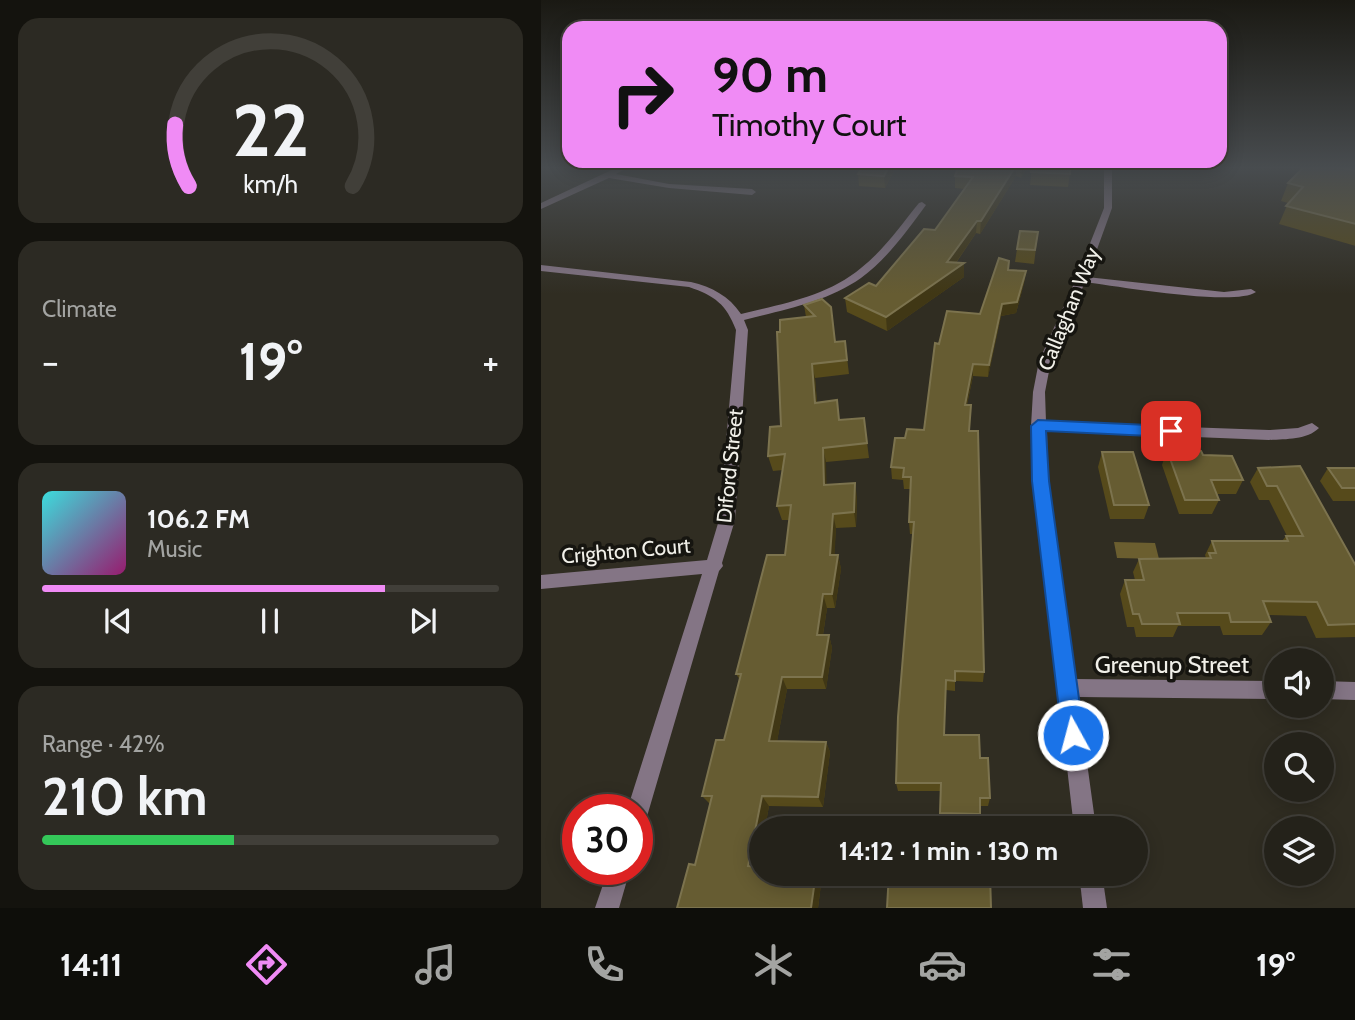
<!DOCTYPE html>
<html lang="en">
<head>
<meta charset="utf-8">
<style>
	:root { --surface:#24221a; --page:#2c2a23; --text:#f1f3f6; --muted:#a3a4a2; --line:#413f39; --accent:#f08bf5 }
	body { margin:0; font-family:Cabin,sans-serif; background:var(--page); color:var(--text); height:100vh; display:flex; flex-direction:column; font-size:26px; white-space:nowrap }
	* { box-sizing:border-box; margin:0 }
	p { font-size:23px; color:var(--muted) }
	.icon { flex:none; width:38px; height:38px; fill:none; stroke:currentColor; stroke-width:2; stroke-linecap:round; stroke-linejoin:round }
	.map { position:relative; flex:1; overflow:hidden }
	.details { display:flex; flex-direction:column; gap:18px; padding:18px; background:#14130e; width:541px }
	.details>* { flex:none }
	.hud { position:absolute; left:21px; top:21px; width:665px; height:147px; border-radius:21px; box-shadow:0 4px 18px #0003,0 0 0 2px var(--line); background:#f08bf5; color:#111; overflow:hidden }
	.fabs { position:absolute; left:723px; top:648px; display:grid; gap:14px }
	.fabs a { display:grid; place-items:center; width:70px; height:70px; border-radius:50%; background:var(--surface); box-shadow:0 4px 18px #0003,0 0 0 2px var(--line); font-size:35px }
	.speed { position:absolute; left:21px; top:794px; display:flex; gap:14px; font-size:35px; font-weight:700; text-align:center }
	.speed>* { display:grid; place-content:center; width:91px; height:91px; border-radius:50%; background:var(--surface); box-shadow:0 4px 18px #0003,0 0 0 2px var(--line); line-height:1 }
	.speed .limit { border:10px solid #d22; background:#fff; color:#111 }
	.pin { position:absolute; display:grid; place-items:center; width:60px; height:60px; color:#fff; margin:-30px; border-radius:14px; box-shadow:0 4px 10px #0006 }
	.me { position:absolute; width:77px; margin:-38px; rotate:353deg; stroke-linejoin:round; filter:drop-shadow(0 0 5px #0008) }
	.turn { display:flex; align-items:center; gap:24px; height:147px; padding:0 35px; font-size:32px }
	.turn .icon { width:91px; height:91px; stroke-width:2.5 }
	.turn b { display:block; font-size:49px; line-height:60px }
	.big { font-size:52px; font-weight:700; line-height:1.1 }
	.details .widget { flex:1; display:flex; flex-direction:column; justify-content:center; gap:10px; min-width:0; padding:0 24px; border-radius:21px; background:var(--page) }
	.details .dial { align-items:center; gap:0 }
	.dial svg { height:182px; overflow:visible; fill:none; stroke:var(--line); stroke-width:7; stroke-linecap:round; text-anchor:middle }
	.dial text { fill:var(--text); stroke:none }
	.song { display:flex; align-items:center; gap:21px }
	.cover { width:84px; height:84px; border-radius:10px; background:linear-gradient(135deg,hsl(180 70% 55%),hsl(320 70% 35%)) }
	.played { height:7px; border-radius:4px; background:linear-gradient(90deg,var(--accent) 75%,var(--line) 75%) }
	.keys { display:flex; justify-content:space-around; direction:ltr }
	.heat { display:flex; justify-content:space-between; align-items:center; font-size:38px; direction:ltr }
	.charge { height:10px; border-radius:5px; background:linear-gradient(90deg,#34c759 42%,var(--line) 0) }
	.trip { position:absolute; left:208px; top:816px; width:399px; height:70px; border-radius:35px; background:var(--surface); box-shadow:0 4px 18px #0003,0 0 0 2px var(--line); font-weight:700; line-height:70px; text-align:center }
	.menu { display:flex; height:112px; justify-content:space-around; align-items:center; background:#0e0e0a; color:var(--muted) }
	.menu .icon { width:49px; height:49px }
	.menu .current { color:var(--accent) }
	.menu b { font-size:32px; color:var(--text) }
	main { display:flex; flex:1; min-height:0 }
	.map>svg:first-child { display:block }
	.water { fill:#6b5e2f }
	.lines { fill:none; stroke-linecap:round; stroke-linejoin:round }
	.minor { fill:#847585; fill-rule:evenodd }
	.wall { fill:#564a1b }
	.shaded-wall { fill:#403715 }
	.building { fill:#665c32; stroke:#7c734e; stroke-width:2 }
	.route { fill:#1a73e8; stroke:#114b97; stroke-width:2 }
	.labels { text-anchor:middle; stroke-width:7; stroke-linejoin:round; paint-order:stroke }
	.street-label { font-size:21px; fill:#f1f0e9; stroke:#161510 }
	.near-street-label { font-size:24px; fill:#f1f0e9; stroke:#161510 }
</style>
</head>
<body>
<main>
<section class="details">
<div class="widget dial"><svg viewBox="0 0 100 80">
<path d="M14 69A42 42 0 1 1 86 69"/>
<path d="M14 69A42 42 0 0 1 8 42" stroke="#f08bf5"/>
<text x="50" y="56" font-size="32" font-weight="700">22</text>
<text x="50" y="72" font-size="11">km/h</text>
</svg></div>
<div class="widget"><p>Climate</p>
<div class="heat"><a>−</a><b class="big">19°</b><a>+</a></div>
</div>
<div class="widget">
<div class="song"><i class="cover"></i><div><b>106.2 FM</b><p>Music</p></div></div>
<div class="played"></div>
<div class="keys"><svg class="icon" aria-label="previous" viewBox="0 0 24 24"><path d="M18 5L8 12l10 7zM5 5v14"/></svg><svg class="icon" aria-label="pause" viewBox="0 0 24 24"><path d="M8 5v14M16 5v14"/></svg><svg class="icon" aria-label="next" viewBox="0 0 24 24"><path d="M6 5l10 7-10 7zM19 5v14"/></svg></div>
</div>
<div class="widget"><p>Range · 42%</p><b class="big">210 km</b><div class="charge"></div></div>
</section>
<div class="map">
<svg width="815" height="908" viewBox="0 0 815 908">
	<rect width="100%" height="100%" fill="#302d22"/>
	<polygon class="water" points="573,542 614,543 618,559 576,558"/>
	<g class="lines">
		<g class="minor">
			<polygon points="77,167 88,167 75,174 128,184 211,189 215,192 211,195 128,188 68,178 0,209 0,203"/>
			<path d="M563,167H571V208L546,277L683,292L710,289L715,292C694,307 575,286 544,282L510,361L504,392L505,422L728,430L757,428L771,423L778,428C766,440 744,439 728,440L506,431L507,481L534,679L735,681V699L537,697L555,828H533L493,481L490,426L492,392L498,361L535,279L563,208Z"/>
			<path d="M381,202L385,205C366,231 346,259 320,278C286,302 242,310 203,320L207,330L194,520L181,563L182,566L178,571L107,813L104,821L96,824V810H86L161,574L0,589V575L166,560L178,520L195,330C185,304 174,296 148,287L0,271V265L150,282C171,287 188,296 200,314C241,304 287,296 320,268C343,250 360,225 378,203Z"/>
			<polygon points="780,681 815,682 815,700 780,699"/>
			<polygon points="67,870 89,870 78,908 54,908"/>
			<polygon points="538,873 561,873 566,908 542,908"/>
		</g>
	</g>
	<g class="wall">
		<polygon points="417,167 486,167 480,178 475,176 439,234 435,233 415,263 423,277 346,331 306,312 304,298 335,286 394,230 423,189 414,188 414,176"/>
		<polygon points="491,167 529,174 527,187 489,185"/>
		<polygon points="802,167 815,167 815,246 738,224 747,203 740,201 747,183"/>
		<polygon points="354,169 344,188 318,186 317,174"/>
		<polygon points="497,232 493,264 474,262 476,249"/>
		<polygon points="468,261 468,270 485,271 483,283 475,313 460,316 447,377 432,376 426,405 443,672 442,682 414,681 414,691 405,690 403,735 439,758 449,798 447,806 439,806 438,821 400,820 400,791 357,791 355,783 372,534 369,534 368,522 370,489 363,489 362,480 351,479 350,467 364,438 383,430 398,344 439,314"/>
		<polygon points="281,299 295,342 304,341 308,374 274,378 276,402 299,420 323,418 328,458 285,462 285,484 316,497 315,527 295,528 293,555 297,555 300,569 294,608 286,608 282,635 288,635 291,648 285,689 246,689 236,741 285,742 289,752 282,807 228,806 224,828 220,828 216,867 220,873 279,873 281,876 277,908 136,908 154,865 169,804 161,796 183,740 199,680 195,674 244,555 249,520 241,520 236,506 242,470 232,471 227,456 240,426 265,317 263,305"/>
		<polygon points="626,450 662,455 702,480 695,494 676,494 678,500 671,514 638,514 621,465"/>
		<polygon points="561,452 608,505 603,519 569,519 557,467"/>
		<polygon points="759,466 815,566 815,637 775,638 765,616 727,615 730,622 721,635 682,635 679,626 637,626 632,637 595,637 593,627 586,627 579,594 584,580 594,580 592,572 598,559 665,558 664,555 671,541 741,541 745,536 746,536 728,500 718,500 709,482 717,468"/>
		<polygon points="787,468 815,468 815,501 792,501 779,481"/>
	</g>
	<g class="shaded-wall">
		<polygon points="348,167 354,167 354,169 344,188 343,176"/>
		<polygon points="474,167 475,167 475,176 439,234 440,221"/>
		<polygon points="481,167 486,167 480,178"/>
		<polygon points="436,221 435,233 407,274 423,263 423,277 346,331 345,317"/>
		<polygon points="485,271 483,283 475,313 460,316 447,377 448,365 461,304"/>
		<polygon points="271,364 274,378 277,417 274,403"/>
		<polygon points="432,364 432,376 423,417 424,405"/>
		<polygon points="282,448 285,462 286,499 283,485"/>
		<polygon points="314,483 316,497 315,527 313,512"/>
		<polygon points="292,514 295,528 293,569 289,555"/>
		<polygon points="297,555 300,569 294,608 291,594"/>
		<polygon points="282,594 286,608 280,647 276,635"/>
		<polygon points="288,635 291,648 285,689 281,677"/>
		<polygon points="241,677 246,689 234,752 228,741"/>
		<polygon points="285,742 289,752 282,807 277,797"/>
		<polygon points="221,796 228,806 224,828 220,828 220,845 215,874 207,866"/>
		<polygon points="275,873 279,873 281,876 277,908 270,908"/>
	</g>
	<g class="building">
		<polygon points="321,167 348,167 343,176 317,174"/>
		<polygon points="417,167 474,167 440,221 436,221 406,262 423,263 345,317 304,298 328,283 335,286 383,229 394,230 432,177 414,176"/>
		<polygon points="491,167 529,167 529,174 490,172"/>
		<polygon points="763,167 798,167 815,171 815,224 745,206 762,187 747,183"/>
		<polygon points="479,231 497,232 494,250 476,249"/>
		<polygon points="458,258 468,261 467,270 485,271 476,302 461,304 448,365 432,364 424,405 430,405 428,431 437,431 443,672 414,671 414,681 405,680 403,735 438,735 439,758 447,758 449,798 439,798 439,814 399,813 400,783 355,783 357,717 373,522 368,522 370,477 362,477 363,468 350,467 354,438 364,438 366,429 383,430 394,343 398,344 406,311 439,314"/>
		<polygon points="281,299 290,307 294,342 304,341 306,360 271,364 274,403 296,400 298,420 323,418 326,443 282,448 283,485 314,483 313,512 292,514 289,555 297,555 291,594 282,594 276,635 288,635 281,677 241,677 228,741 285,742 277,797 221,796 207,866 220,867 220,873 275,873 270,908 136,908 148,864 154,865 171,796 161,796 175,740 183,740 200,674 195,674 226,555 244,555 250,505 236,506 244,454 227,456 229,427 240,426 236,332 239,332 239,320 274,316 263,305"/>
		<polygon points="626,450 660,451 662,455 691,456 702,480 670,480 678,500 644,500"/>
		<polygon points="561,452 592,452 608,505 573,505"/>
		<polygon points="759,466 815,566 815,624 787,625 776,602 722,601 730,622 690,622 688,613 636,613 639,624 601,624 598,614 592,614 584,580 603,580 598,559 670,558 668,553 675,553 671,541 747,541 745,536 762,536 736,486 726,486 717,468"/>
		<polygon points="787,468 815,468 815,488 801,488"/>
		<polygon points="348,873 449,874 450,908 346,908"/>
	</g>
	<linearGradient id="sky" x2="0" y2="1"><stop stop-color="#1a1913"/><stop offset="0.57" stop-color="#484c4f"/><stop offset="1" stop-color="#484c4f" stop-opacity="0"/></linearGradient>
	<rect width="815" height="294" fill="url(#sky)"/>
	<polygon class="route" points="497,420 630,426 638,431 630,437 505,431 508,481 543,735 540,743 532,746 524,743 521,735 491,481 490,426"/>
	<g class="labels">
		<g class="street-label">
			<text transform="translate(528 309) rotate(-68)" y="7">Callaghan Way</text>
			<text transform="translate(189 466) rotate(-84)" y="7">Diford Street</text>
			<text transform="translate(85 551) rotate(-5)" y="7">Crighton Court</text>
		</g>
		<g class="near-street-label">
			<text x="631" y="673">Greenup Street</text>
		</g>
	</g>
</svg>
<div class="fabs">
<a><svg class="icon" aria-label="sound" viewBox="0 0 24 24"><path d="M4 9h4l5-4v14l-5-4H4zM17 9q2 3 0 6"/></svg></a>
<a><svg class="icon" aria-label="search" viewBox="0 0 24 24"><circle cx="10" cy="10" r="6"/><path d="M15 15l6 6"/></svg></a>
<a><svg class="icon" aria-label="layers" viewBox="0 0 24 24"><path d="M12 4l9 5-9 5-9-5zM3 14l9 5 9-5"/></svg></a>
</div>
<div class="speed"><div class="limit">30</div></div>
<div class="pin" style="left:630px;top:431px;background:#d93025"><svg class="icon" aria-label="arrive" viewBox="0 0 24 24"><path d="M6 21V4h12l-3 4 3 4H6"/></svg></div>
<svg class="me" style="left:532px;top:735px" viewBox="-20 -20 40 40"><circle r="17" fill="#1a73e8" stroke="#fff" stroke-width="3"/><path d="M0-11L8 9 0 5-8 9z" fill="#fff"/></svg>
<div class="trip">14:12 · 1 min · 130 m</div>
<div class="hud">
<div class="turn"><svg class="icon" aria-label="right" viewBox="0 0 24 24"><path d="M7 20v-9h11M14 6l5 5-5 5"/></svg><div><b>90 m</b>Timothy Court</div></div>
</div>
</div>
</main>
<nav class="menu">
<b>14:11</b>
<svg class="icon current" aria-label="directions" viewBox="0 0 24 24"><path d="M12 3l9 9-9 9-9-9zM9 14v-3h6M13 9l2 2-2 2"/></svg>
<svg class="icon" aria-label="music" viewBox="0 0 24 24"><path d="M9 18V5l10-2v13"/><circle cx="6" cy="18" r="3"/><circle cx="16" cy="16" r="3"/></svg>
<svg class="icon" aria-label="phone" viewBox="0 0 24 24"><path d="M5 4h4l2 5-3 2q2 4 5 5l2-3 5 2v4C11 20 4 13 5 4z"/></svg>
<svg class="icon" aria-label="climate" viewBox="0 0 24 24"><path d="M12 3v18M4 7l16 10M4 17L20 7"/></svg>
<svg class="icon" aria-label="car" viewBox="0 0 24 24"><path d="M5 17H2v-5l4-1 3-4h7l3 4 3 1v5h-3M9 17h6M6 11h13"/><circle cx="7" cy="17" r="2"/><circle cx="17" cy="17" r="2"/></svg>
<svg class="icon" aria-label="filters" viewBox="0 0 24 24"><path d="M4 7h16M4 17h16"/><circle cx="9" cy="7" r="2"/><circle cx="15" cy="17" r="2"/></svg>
<b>19°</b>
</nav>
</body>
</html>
